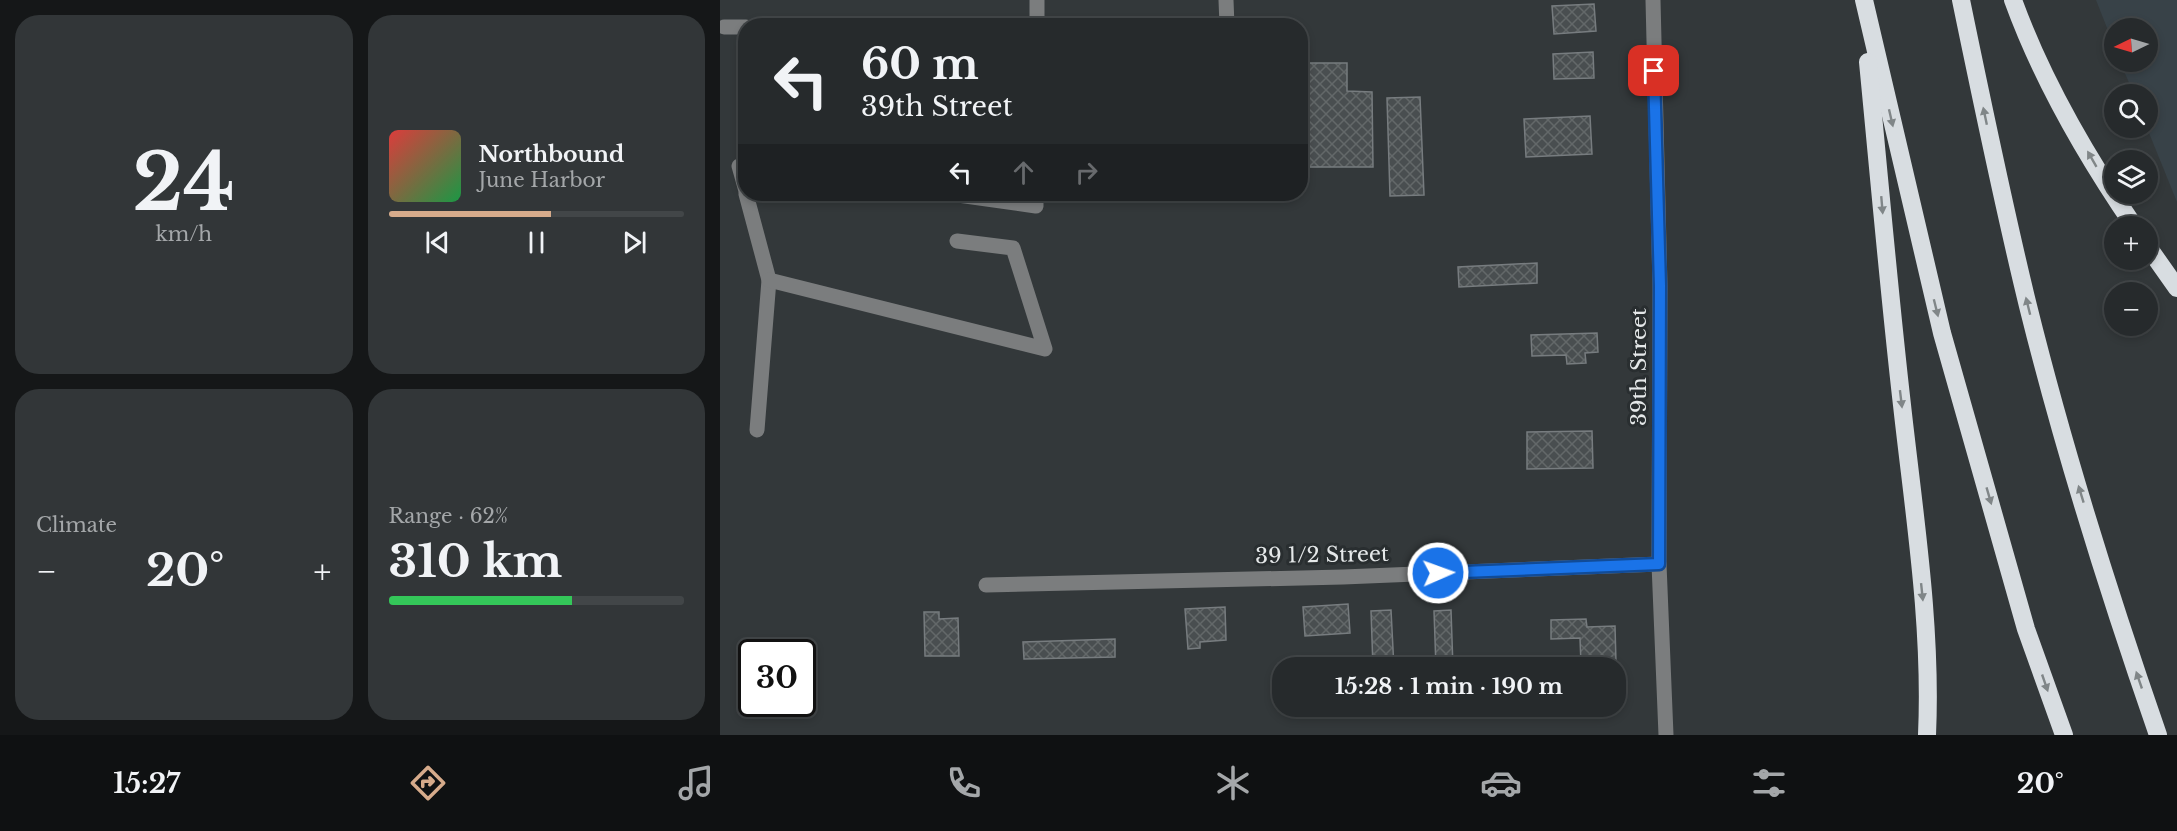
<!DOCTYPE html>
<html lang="en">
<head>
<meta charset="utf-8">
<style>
	:root { --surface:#262a2c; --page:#323638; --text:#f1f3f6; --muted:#a4a7a9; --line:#424648; --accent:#d6ab8b }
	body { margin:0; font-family:"Libre Baskerville",serif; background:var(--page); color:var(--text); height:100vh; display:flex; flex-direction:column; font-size:22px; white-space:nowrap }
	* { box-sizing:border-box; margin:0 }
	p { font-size:20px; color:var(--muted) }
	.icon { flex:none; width:33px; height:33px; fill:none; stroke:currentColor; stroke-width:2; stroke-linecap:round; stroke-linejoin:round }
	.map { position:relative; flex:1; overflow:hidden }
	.panel { display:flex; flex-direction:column; gap:15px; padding:15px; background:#151718; width:720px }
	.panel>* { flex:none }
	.hud { position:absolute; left:18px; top:18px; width:570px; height:183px; border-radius:24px; box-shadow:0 3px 9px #0003,0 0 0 2px var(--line); background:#262a2c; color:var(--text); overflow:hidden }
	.needle { width:39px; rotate:265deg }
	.tools { position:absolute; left:1384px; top:18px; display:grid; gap:12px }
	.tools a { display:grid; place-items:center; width:54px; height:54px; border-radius:50%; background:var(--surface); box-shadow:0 3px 9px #0003,0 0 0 2px var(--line); font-size:30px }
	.speed { position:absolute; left:18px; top:639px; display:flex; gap:12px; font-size:30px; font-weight:700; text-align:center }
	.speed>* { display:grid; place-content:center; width:78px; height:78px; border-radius:50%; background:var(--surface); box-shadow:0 3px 9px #0003,0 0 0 2px var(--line); line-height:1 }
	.speed .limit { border:3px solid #111; border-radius:9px; background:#fff; color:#111 }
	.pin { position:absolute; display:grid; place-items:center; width:51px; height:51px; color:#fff; margin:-26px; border-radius:12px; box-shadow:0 3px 9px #0006 }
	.me { position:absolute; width:66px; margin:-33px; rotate:88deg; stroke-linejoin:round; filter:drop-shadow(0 0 4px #0008) }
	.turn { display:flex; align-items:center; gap:21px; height:126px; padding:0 24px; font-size:27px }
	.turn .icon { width:78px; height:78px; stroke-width:2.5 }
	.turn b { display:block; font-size:42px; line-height:51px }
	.lanes { display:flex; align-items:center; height:57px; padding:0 24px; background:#0003; justify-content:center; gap:30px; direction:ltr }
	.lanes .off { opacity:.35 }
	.big { font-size:45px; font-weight:700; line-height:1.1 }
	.panel .tile { flex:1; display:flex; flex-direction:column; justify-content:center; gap:9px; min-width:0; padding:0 21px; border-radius:24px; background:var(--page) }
	.panel .dial { align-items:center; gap:0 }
	.dial b { font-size:78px; line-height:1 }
	.song { display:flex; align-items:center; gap:18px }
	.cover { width:72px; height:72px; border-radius:9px; background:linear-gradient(135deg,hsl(0 70% 55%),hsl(140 70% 35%)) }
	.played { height:6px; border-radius:3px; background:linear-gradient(90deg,var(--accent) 55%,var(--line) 55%) }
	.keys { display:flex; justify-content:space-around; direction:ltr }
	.heat { display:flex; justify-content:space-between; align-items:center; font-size:33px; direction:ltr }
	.charge { height:9px; border-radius:4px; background:linear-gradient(90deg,#34c759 62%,var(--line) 0) }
	.panel .tiles { flex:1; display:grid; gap:15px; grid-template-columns:repeat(2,1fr) }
	.trip { position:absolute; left:552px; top:657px; width:354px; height:60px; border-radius:24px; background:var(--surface); box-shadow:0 3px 9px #0003,0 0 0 2px var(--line); font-weight:700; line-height:60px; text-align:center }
	.tabs { display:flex; height:96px; justify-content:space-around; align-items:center; background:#0f1112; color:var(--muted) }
	.tabs .icon { width:42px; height:42px }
	.tabs .selected { color:var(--accent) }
	.tabs b { font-size:27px; color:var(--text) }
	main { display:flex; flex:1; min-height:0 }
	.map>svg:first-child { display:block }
	.built { fill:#384248 }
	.building { fill:url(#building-cross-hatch); stroke:#777c7f; stroke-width:1.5 }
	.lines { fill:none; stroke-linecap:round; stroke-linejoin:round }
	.minor { stroke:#7b7d7e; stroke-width:15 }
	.highway { stroke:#d8dde1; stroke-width:18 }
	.oneway { fill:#808688 }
	.route-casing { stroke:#114b97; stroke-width:15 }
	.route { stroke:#1a73e8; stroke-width:10 }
	.labels { text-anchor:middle; stroke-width:6; stroke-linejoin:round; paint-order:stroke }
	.street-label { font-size:21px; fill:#e5e8e9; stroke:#292e30 }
</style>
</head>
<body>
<main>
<section class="panel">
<div class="tiles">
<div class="tile dial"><b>24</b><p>km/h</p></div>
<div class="tile">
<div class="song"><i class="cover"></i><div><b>Northbound</b><p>June Harbor</p></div></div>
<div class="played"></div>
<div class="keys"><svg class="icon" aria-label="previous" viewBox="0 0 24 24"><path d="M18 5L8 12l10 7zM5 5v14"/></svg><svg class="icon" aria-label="pause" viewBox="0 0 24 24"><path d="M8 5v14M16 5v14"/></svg><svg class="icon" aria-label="next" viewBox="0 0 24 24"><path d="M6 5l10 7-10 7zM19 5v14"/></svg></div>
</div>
<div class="tile"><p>Climate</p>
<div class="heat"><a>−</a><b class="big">20°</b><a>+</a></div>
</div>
<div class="tile"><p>Range · 62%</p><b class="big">310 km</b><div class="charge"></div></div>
</div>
</section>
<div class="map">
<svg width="1457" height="735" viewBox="0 0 1457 735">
	<defs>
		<pattern id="building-cross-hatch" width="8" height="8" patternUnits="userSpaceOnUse" patternTransform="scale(1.5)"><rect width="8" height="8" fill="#494e50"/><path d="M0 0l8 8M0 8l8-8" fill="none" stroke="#636869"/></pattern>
	</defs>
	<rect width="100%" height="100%" fill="#33383a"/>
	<polygon class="built" points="1376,0 1457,0 1457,202 1427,128 1428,94 1414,94 1400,62 1428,62 1428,28 1395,28 1395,48"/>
	<g class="building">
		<polygon points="874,4 876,31 834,34 832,6"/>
		<polygon points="873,52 874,78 834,79 833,54"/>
		<polygon points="22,63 26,63 25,122"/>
		<polygon points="580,63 627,63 627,91 652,92 653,167 580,167"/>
		<polygon points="700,97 704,195 670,196 667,98"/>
		<polygon points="870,116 872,154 806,157 804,119"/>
		<polygon points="817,263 817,283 739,287 738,267"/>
		<polygon points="877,333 878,352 865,353 866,363 847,364 846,355 812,356 811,335"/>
		<polygon points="872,431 873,468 807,469 807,432"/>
		<polygon points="628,604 630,633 585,636 583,607"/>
		<polygon points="505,607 506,640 480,642 480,648 468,649 465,609"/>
		<polygon points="671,610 674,668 653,668 651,611"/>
		<polygon points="731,610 733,668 716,668 714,611"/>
		<polygon points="204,612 219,612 219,619 238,618 239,656 205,656"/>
		<polygon points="866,619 867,627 895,626 896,662 861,664 860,638 831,639 831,620"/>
		<polygon points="395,639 395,657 304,659 303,642"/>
	</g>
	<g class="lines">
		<g class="minor">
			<polyline points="506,0 507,26"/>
			<polyline points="933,0 940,286 939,564 946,735"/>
			<polyline points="68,26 133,24 133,26"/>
			<polyline points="317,26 317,0"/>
			<polyline points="4,27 26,27"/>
			<polyline points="26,167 19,166 26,191"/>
			<polyline points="26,194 49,280 37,430"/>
			<polyline points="231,194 316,206 316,194"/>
			<polyline points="49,280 325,349 293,248 237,241"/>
			<polyline points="266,585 623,577 939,564"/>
		</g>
		<g class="highway">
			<polyline points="1144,0 1222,333 1306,629 1344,735"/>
			<path d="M1241,0C1262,102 1283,204 1308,306C1344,451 1389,594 1438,735"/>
			<path d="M1293,0C1322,80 1366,156 1414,226"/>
			<path d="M1148,62C1159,176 1169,291 1182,405C1194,514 1212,625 1207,735"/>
			<polyline points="1428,247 1457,288"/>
		</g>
	</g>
	<defs><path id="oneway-solid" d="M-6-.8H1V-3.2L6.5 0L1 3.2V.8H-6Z" transform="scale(1.5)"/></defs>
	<g class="oneway">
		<use href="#oneway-solid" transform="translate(1265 116) rotate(-102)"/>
		<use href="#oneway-solid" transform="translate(1171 118) rotate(77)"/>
		<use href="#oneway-solid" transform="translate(1372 159) rotate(-120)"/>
		<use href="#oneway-solid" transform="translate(1162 205) rotate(85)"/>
		<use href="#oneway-solid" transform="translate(1308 306) rotate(-104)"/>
		<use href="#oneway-solid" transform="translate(1216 308) rotate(76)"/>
		<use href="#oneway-solid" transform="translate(1181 399) rotate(83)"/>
		<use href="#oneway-solid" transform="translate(1361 494) rotate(-107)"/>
		<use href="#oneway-solid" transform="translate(1269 496) rotate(74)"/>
		<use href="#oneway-solid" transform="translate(1202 592) rotate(84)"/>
		<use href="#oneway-solid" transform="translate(1419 680) rotate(-109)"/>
		<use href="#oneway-solid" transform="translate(1325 683) rotate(71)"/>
	</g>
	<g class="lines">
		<defs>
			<polyline id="route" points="718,573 939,564 940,286 934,71"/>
		</defs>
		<use href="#route" class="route-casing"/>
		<use href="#route" class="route"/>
	</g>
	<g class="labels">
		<g class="street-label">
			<text transform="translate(919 367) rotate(-90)" y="7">39th Street</text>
			<text transform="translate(602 555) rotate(-1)" y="7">39 1/2 Street</text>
		</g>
	</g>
</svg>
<div class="tools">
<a><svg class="needle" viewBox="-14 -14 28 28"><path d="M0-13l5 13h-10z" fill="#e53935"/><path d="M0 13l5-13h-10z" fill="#a4a7a9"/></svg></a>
<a><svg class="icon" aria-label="search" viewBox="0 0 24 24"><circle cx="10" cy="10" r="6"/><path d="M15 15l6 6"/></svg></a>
<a><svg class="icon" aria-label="layers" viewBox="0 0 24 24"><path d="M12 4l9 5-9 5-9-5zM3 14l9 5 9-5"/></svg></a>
<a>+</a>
<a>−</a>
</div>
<div class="speed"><div class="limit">30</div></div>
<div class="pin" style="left:934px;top:71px;background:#d93025"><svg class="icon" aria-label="arrive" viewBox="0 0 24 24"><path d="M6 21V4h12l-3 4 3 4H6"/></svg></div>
<svg class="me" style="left:718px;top:573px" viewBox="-20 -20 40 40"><circle r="17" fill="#1a73e8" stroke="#fff" stroke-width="3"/><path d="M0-11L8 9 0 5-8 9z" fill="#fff"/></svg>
<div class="trip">15:28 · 1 min · 190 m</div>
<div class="hud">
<div class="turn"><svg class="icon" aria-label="left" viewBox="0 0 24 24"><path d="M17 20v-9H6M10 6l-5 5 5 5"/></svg><div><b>60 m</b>39th Street</div></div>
<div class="lanes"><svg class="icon" aria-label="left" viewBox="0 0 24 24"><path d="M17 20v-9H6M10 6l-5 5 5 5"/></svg><svg class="icon off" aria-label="ahead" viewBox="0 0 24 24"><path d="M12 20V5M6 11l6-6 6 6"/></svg><svg class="icon off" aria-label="right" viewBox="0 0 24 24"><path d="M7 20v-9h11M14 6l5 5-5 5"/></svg></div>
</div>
</div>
</main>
<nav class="tabs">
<b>15:27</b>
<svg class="icon selected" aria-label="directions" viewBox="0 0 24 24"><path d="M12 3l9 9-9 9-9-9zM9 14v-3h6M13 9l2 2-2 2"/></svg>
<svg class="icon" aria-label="music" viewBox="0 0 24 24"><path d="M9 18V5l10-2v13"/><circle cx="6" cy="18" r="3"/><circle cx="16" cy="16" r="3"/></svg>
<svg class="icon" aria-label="phone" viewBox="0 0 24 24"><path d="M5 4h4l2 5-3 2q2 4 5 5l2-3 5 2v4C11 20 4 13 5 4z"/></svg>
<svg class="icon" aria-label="climate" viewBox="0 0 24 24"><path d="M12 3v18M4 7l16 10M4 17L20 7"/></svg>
<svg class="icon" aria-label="car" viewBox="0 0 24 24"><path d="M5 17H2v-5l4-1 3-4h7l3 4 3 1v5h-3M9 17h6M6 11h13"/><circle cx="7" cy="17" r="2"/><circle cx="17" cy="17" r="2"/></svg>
<svg class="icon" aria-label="filters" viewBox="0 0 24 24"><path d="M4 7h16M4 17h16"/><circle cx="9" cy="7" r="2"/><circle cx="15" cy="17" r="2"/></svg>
<b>20°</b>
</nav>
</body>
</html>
